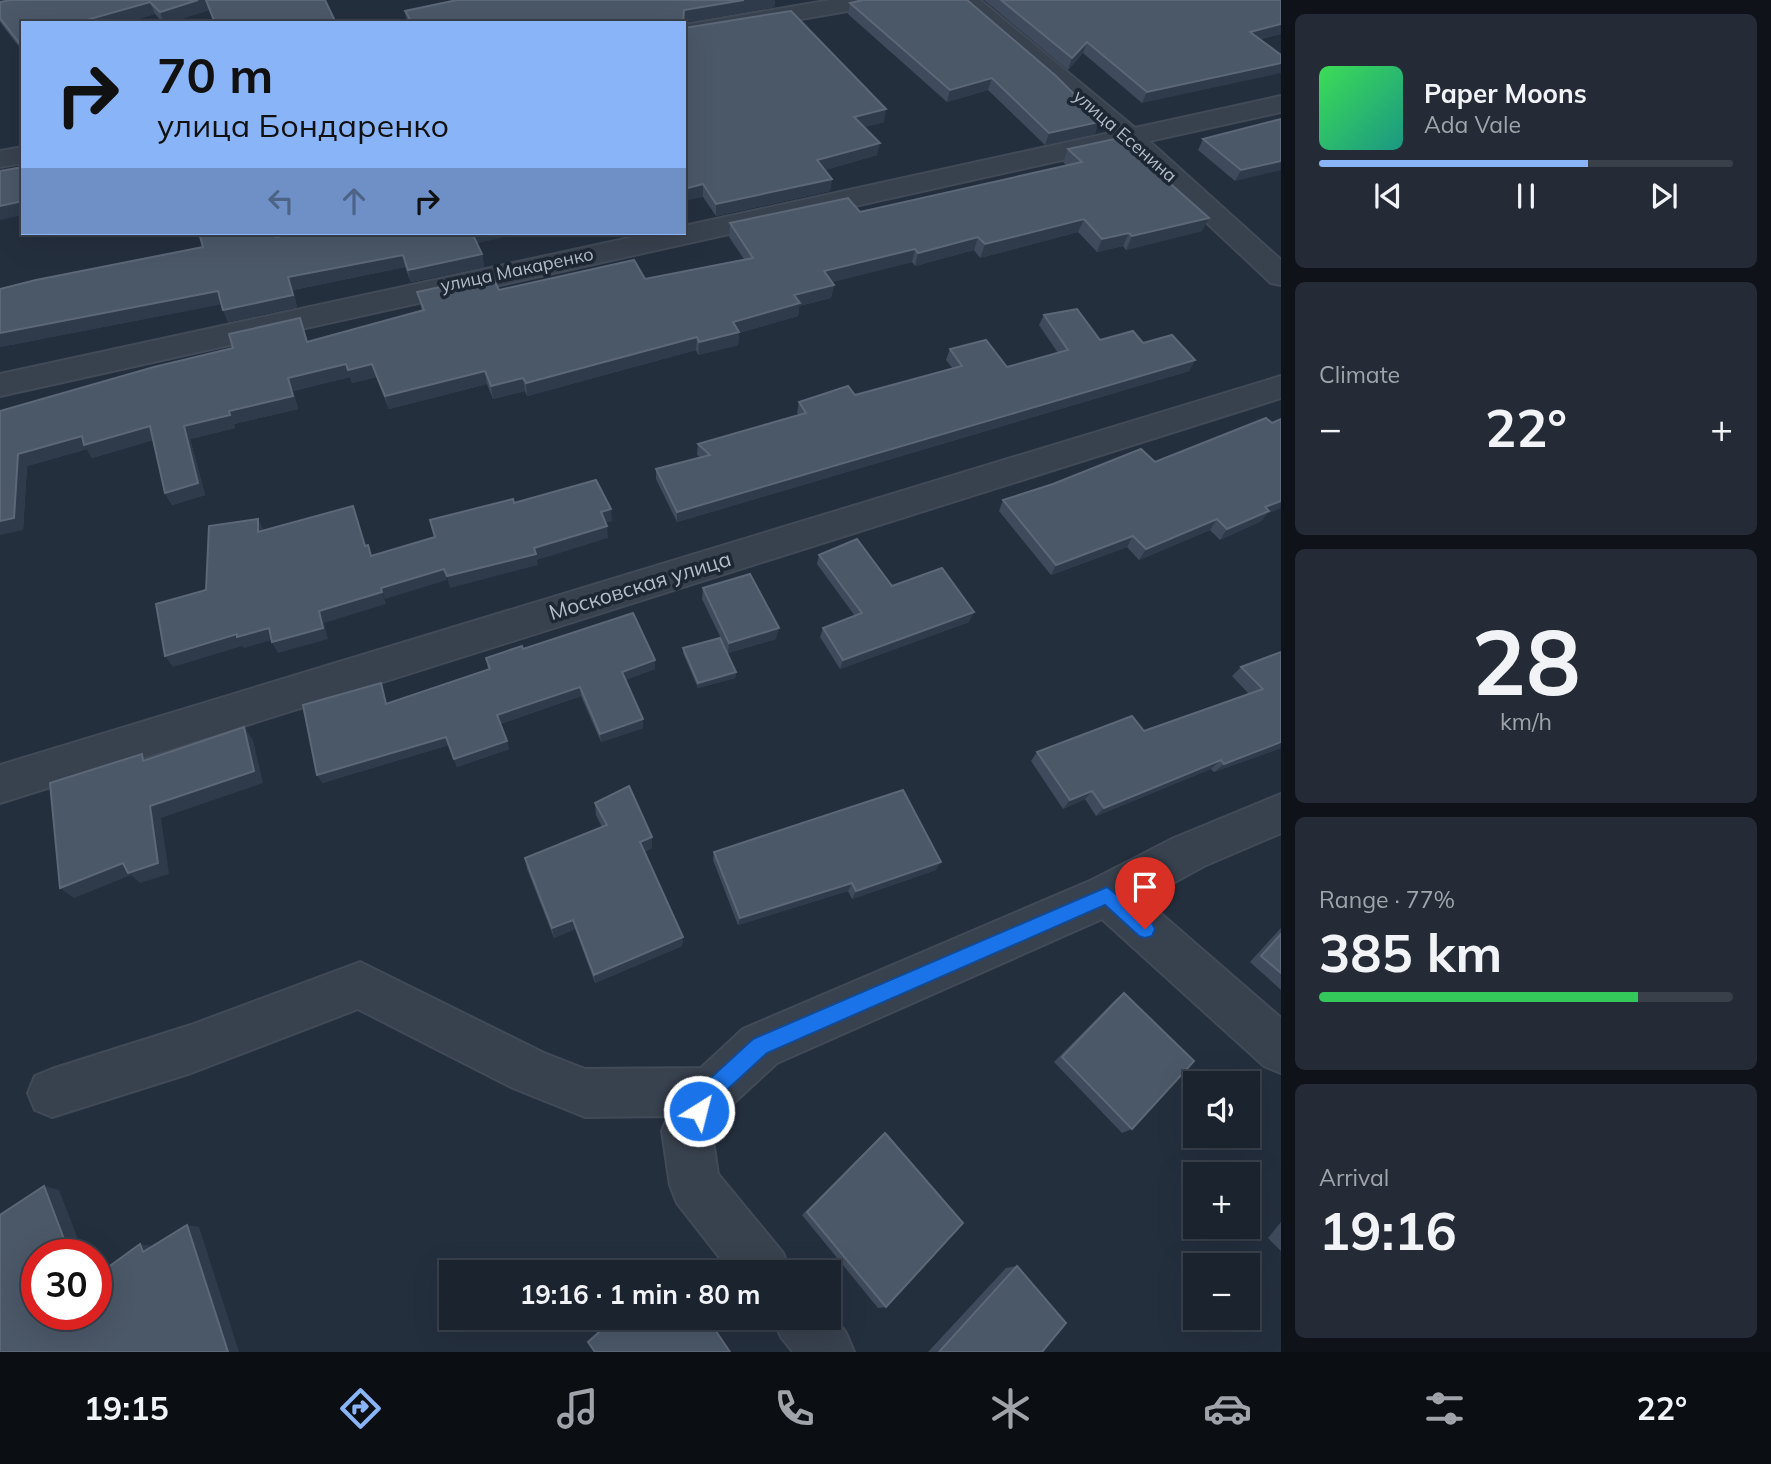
<!DOCTYPE html>
<html lang="en">
<head>
<meta charset="utf-8">
<style>
	:root { --surface:#1b232e; --page:#242b36; --text:#f1f3f6; --muted:#a0a4aa; --line:#39404a; --accent:#8ab4f8 }
	body { margin:0; font-family:Mulish,sans-serif; background:var(--page); color:var(--text); height:100vh; display:flex; flex-direction:column; font-size:26px; white-space:nowrap }
	* { box-sizing:border-box; margin:0 }
	p { font-size:23px; color:var(--muted) }
	.icon { flex:none; width:38px; height:38px; fill:none; stroke:currentColor; stroke-width:2; stroke-linecap:round; stroke-linejoin:round }
	.map { position:relative; flex:1; overflow:hidden }
	.drawer { display:flex; flex-direction:column; gap:14px; padding:14px; background:#0f1319; width:490px }
	.drawer>* { flex:none }
	.guide { position:absolute; left:21px; top:21px; width:665px; height:214px; border-radius:0px; box-shadow:0 7px 28px #0002,0 0 0 2px var(--line); background:#8ab4f8; color:#111; overflow:hidden }
	.fabs { position:absolute; left:1183px; top:1071px; display:grid; gap:14px }
	.fabs a { display:grid; place-items:center; width:77px; height:77px; border-radius:0px; background:var(--surface); box-shadow:0 7px 28px #0002,0 0 0 2px var(--line); font-size:35px }
	.speed { position:absolute; left:21px; top:1239px; display:flex; gap:14px; font-size:35px; font-weight:700; text-align:center }
	.speed>* { display:grid; place-content:center; width:91px; height:91px; border-radius:50%; background:var(--surface); box-shadow:0 7px 28px #0002,0 0 0 2px var(--line); line-height:1 }
	.speed .limit { border:10px solid #d22; background:#fff; color:#111 }
	.pin { position:absolute; display:grid; place-items:center; width:60px; height:60px; color:#fff; margin:-72px -30px; border-radius:50% 50% 50% 0; rotate:-45deg; box-shadow:0 0 7px #0007 }
	.pin .icon { rotate:45deg }
	.me { position:absolute; width:77px; margin:-38px; rotate:36deg; stroke-linejoin:round; filter:drop-shadow(0 0 5px #0008) }
	.turn { display:flex; align-items:center; gap:24px; height:147px; padding:0 21px; font-size:32px }
	.turn .icon { width:91px; height:91px; stroke-width:2.5 }
	.turn b { display:block; font-size:49px; line-height:60px }
	.lanes { display:flex; align-items:center; height:66px; padding:0 21px; background:#0003; justify-content:center; gap:35px; direction:ltr }
	.lanes .off { opacity:.35 }
	.big { font-size:52px; font-weight:700; line-height:1.1 }
	.drawer .tile { flex:1; display:flex; flex-direction:column; justify-content:center; gap:10px; min-width:0; padding:0 24px; border-radius:10px; background:var(--page) }
	.drawer .dial { align-items:center; gap:0 }
	.dial b { font-size:91px; line-height:1 }
	.song { display:flex; align-items:center; gap:21px }
	.cover { width:84px; height:84px; border-radius:10px; background:linear-gradient(135deg,hsl(130 70% 55%),hsl(170 70% 35%)) }
	.played { height:7px; border-radius:4px; background:linear-gradient(90deg,var(--accent) 65%,var(--line) 65%) }
	.keys { display:flex; justify-content:space-around; direction:ltr }
	.heat { display:flex; justify-content:space-between; align-items:center; font-size:38px; direction:ltr }
	.charge { height:10px; border-radius:5px; background:linear-gradient(90deg,#34c759 77%,var(--line) 0) }
	.trip { position:absolute; left:439px; top:1260px; width:402px; height:70px; border-radius:0px; background:var(--surface); box-shadow:0 7px 28px #0002,0 0 0 2px var(--line); font-weight:700; line-height:70px; text-align:center }
	.tab-bar { display:flex; height:112px; justify-content:space-around; align-items:center; background:#0b0e12; color:var(--muted) }
	.tab-bar .icon { width:49px; height:49px }
	.tab-bar .on { color:var(--accent) }
	.tab-bar b { font-size:32px; color:var(--text) }
	main { display:flex; flex:1; min-height:0 }
	.map>svg:first-child { display:block }
	.lines { fill:none; stroke-linecap:round; stroke-linejoin:round }
	.minor-casing { stroke:#414a57; stroke-width:4 }
	.minor { fill:#38414e; fill-rule:evenodd }
	.wall { fill:#3f4b5c }
	.shaded-wall { fill:#2f3b4b }
	.building { fill:#4b5868; stroke:#5c6777; stroke-width:2 }
	.route { fill:#1a73e8; stroke:#114b97; stroke-width:2 }
	.labels { text-anchor:middle; stroke-width:7; stroke-linejoin:round; paint-order:stroke }
	.far-street-label { font-size:18px; fill:#b4bcc9; stroke:#1d2633 }
	.street-label { font-size:21px; fill:#b4bcc9; stroke:#1d2633 }
</style>
</head>
<body>
<main>
<div class="map">
<svg width="1281" height="1352" viewBox="0 0 1281 1352">
	<rect width="100%" height="100%" fill="#242f3e"/>
	<g class="lines">
		<defs>
			<g id="minor">
				<polygon points="831,0 882,0 879,5 871,7 684,39 684,25"/>
				<polygon points="955,0 980,0 1135,128 1281,96 1281,112 1149,141 1281,260 1281,285 1271,283 1125,146 0,396 0,374 652,233 684,233 684,226 1110,133"/>
				<polygon points="23,147 23,163 0,167 0,151"/>
				<polygon points="1281,376 1281,398 0,803 0,765"/>
				<polygon points="1281,794 1281,833 1204,866 1144,899 1281,1018 1281,1073 1264,1066 1102,919 777,1063 727,1109 712,1135 718,1174 783,1253 790,1272 731,1272 677,1203 670,1185 662,1131 668,1116 585,1117 513,1088 358,1009 191,1073 52,1117 35,1110 28,1093 35,1076 52,1069 191,1025 360,962 544,1053 585,1069 701,1068 743,1029 1092,880 1174,838"/>
				<polygon points="830,1312 846,1333 854,1352 793,1352 781,1337 773,1318 830,1318"/>
			</g>
		</defs>
		<use href="#minor" class="minor-casing"/>
		<use href="#minor" class="minor"/>
	</g>
	<g class="wall">
		<polygon points="325,0 336,23 214,23 209,10 169,23 163,23 155,14 125,23 23,23 23,52 0,22 0,2"/>
		<polygon points="457,0 775,0 774,7 684,22 407,22 405,11"/>
		<polygon points="984,0 1281,0 1281,34 1260,39 1142,103 1083,53 1068,70"/>
		<polygon points="850,3 1083,109 1095,134 1045,145 988,90 947,102 848,14"/>
		<polygon points="684,28 884,122 864,127 877,155 825,170 832,179 830,191 716,216 703,197"/>
		<polygon points="1281,119 1235,181 1198,150 1203,139"/>
		<polygon points="1068,149 1202,231 1126,250 1123,246 1097,252 1078,232 980,258 974,250 915,266 912,262 831,282 834,285 831,298 799,306 798,316 739,333 738,345 698,355 696,350 527,396 525,391 493,399 487,384 389,409 376,377 352,383 350,377 293,391 298,409 234,424 235,428 190,439 205,495 172,505 165,493 153,440 92,458 87,449 27,466 23,530 0,411 307,342 422,311 417,292 499,290 645,279 744,259 729,237 730,223 860,212 1067,166 1063,162"/>
		<polygon points="277,237 477,244 482,254 484,267 411,282 405,267 293,290 297,307 228,322 221,304 0,347 203,247"/>
		<polygon points="1044,315 1100,340 1143,343 1195,360 1189,371 677,522 656,479 656,469 700,457 697,455 698,444 799,415 797,413 799,402 855,395 953,369 946,360 950,349 1007,367 1058,353 1039,325"/>
		<polygon points="1272,423 1267,514 1261,521 1220,540 1210,530 1139,560 1127,547 1051,575 999,511 1003,500 1155,462"/>
		<polygon points="819,555 892,586 969,622 840,669 820,637 823,628 855,616 817,564"/>
		<polygon points="703,588 776,639 728,653 702,599"/>
		<polygon points="683,648 736,672 735,678 698,688 683,653"/>
		<polygon points="523,649 655,669 625,680 643,728 601,742 581,696 500,724 509,749 457,767 449,745 322,783 381,683 387,704 488,669 486,658"/>
		<polygon points="1281,652 1281,748 1214,772 1211,769 1096,816 1085,799 1063,809 1031,761 1037,752 1144,731 1249,694 1232,676 1241,667"/>
		<polygon points="595,803 652,848 644,852 683,937 682,946 595,983 575,929 554,938 527,869 525,858 602,827 596,815"/>
		<polygon points="714,852 936,870 852,899 848,891 738,925 713,860"/>
		<polygon points="1281,928 1281,990 1250,962"/>
		<polygon points="1124,993 1132,1129 1122,1133 1054,1062 1115,1000"/>
		<polygon points="885,1133 886,1307 878,1308 802,1215 878,1139"/>
		<polygon points="1281,1222 1281,1251 1268,1238"/>
		<polygon points="1017,1266 1042,1352 928,1352 1006,1268"/>
	</g>
	<g class="shaded-wall">
		<polygon points="198,0 206,0 209,10 169,23 164,23 160,12"/>
		<polygon points="744,0 775,0 774,7 683,23 684,10"/>
		<polygon points="150,2 155,14 125,23 76,23"/>
		<polygon points="1281,24 1281,34 1245,43 1250,32"/>
		<polygon points="1087,42 1083,53 1068,70 1072,58"/>
		<polygon points="1281,63 1281,73 1142,103 1147,92"/>
		<polygon points="992,78 988,90 947,102 950,90"/>
		<polygon points="886,109 884,122 852,130 854,117"/>
		<polygon points="1099,122 1095,134 1045,145 1049,133"/>
		<polygon points="880,143 877,155 815,173 817,160"/>
		<polygon points="1281,161 1281,170 1235,181 1241,170"/>
		<polygon points="832,179 830,191 716,216 716,204"/>
		<polygon points="703,184 703,197 684,201 684,189"/>
		<polygon points="23,201 23,215 0,220 0,206"/>
		<polygon points="1209,218 1202,231 1126,250 1132,236"/>
		<polygon points="1084,219 1078,232 980,258 985,244"/>
		<polygon points="472,233 524,233 474,244"/>
		<polygon points="1129,233 1123,246 1097,252 1102,239"/>
		<polygon points="978,237 974,250 915,266 918,253"/>
		<polygon points="915,249 912,262 821,285 824,271"/>
		<polygon points="482,254 484,267 411,282 408,270"/>
		<polygon points="403,255 405,267 293,290 297,307 228,322 223,310 288,277"/>
		<polygon points="834,285 831,298 799,306 798,316 739,333 738,345 698,355 699,342 733,322 794,295"/>
		<polygon points="218,291 223,304 0,347 0,333"/>
		<polygon points="697,337 696,350 527,396 526,383"/>
		<polygon points="1195,360 1189,371 677,522 677,512"/>
		<polygon points="346,364 350,377 293,391 298,409 234,424 235,428 190,439 205,495 172,505 165,493 184,426 229,411 288,378"/>
		<polygon points="372,364 376,377 352,383 348,370"/>
		<polygon points="485,371 487,384 389,409 385,396"/>
		<polygon points="523,378 525,391 493,399 491,386"/>
		<polygon points="150,426 157,439 92,458 87,449 27,466 23,530 0,535 0,521 18,454 82,436"/>
		<polygon points="1281,501 1281,508 1267,514 1261,521 1220,540 1227,529 1265,507"/>
		<polygon points="611,509 612,521 601,524 601,512"/>
		<polygon points="258,519 264,531 258,532"/>
		<polygon points="1217,519 1210,530 1139,560 1146,549"/>
		<polygon points="607,526 608,538 537,560 538,565 450,588 447,576"/>
		<polygon points="1133,536 1127,547 1051,575 1056,565"/>
		<polygon points="444,569 447,580 385,599 381,588"/>
		<polygon points="382,592 386,604 324,623 328,639 278,653 272,642 319,611"/>
		<polygon points="974,612 969,622 840,669 843,660"/>
		<polygon points="269,628 275,639 244,648 242,646 173,667 165,656 237,634"/>
		<polygon points="779,628 776,639 728,653 729,643"/>
		<polygon points="655,660 655,669 622,681 622,672"/>
		<polygon points="736,672 735,678 698,688 698,683"/>
		<polygon points="580,687 581,696 499,724 497,715"/>
		<polygon points="643,719 643,728 601,742 600,734"/>
		<polygon points="244,727 253,740 263,783 161,818 169,874 140,883 131,875 74,898 60,888 150,806"/>
		<polygon points="446,737 449,745 322,783 317,775"/>
		<polygon points="507,741 509,749 457,767 454,759"/>
		<polygon points="1281,742 1281,748 1214,772 1224,764"/>
		<polygon points="1221,760 1211,769 1096,816 1104,808"/>
		<polygon points="1092,791 1085,799 1063,809 1070,800"/>
		<polygon points="652,837 652,848 640,853 640,842"/>
		<polygon points="941,862 936,870 852,899 856,891"/>
		<polygon points="852,883 848,891 738,925 740,918"/>
		<polygon points="573,920 575,929 554,938 552,928"/>
		<polygon points="683,937 682,946 595,983 594,975"/>
		<polygon points="44,1186 59,1190 84,1255 70,1255"/>
		<polygon points="187,1225 199,1227 239,1352 228,1352"/>
		<polygon points="140,1244 153,1246 143,1252"/>
	</g>
	<g class="building">
		<polygon points="11,0 198,0 160,12 150,2 76,23 23,23 23,48 0,18 0,2"/>
		<polygon points="206,0 325,0 336,23 215,23"/>
		<polygon points="457,0 744,0 684,10 683,23 404,23 411,21 405,11"/>
		<polygon points="863,0 967,0 1056,76 1085,105 1080,106 1099,122 1049,133 992,78 950,90 850,3"/>
		<polygon points="1001,0 1281,0 1281,24 1250,32 1281,55 1281,63 1147,92 1087,42 1072,58"/>
		<polygon points="791,11 886,109 854,117 880,143 817,160 832,179 716,204 703,184 684,189 684,28"/>
		<polygon points="1281,119 1281,161 1241,170 1203,139"/>
		<polygon points="1119,138 1209,218 1132,236 1129,233 1102,239 1084,219 985,244 978,237 918,253 915,249 824,271 834,285 794,295 800,303 733,322 739,332 699,342 697,337 526,383 523,378 491,386 485,371 385,396 372,364 348,370 346,364 288,378 293,396 229,411 230,415 184,426 198,483 165,493 150,426 84,445 82,436 18,454 14,518 0,521 0,411 154,367 233,348 229,334 300,318 307,342 424,310 417,292 492,276 499,290 634,260 645,279 753,258 730,223 848,198 860,212 1082,162 1068,149"/>
		<polygon points="23,167 23,201 0,206 0,171"/>
		<polygon points="199,233 275,233 276,237 297,233 472,233 482,254 408,270 403,255 288,277 293,295 223,310 218,291 0,333 0,289 36,280 203,247"/>
		<polygon points="1077,309 1100,340 1133,331 1143,343 1172,335 1195,360 677,512 656,469 710,455 698,444 806,413 799,402 848,386 855,395 962,366 950,349 986,340 1007,367 1068,350 1044,315"/>
		<polygon points="1266,418 1272,423 1281,419 1281,501 1265,507 1269,511 1227,529 1217,519 1146,549 1133,536 1056,565 1003,500 1053,484 1141,449 1155,462"/>
		<polygon points="596,480 611,509 601,512 607,526 534,548 536,554 447,576 444,569 381,588 382,592 319,611 323,628 272,642 269,628 237,637 237,634 165,656 156,604 206,590 209,526 258,519 258,532 353,506 365,546 368,545 371,556 435,537 430,520 513,499 514,503"/>
		<polygon points="857,539 892,586 942,568 974,612 843,660 823,628 862,613 819,555"/>
		<polygon points="750,574 779,628 729,643 703,588"/>
		<polygon points="633,613 655,660 622,672 643,719 600,734 580,687 497,715 507,741 454,759 446,737 317,775 303,705 381,683 386,704 490,669 486,658 522,646 523,649"/>
		<polygon points="720,638 736,672 698,683 683,648"/>
		<polygon points="1281,652 1281,742 1224,764 1221,760 1104,808 1092,791 1070,800 1037,752 1132,716 1144,731 1263,689 1241,667"/>
		<polygon points="244,727 254,771 150,806 158,863 128,873 123,863 60,888 50,783 142,754 143,761"/>
		<polygon points="629,786 652,837 640,842 683,937 594,975 573,920 552,928 525,858 607,825 595,803"/>
		<polygon points="903,790 941,862 856,891 852,883 740,918 714,852"/>
		<polygon points="1281,934 1281,973 1261,956"/>
		<polygon points="1124,993 1194,1061 1132,1129 1062,1057"/>
		<polygon points="885,1133 963,1223 886,1307 807,1212"/>
		<polygon points="44,1186 70,1255 37,1255 37,1314 96,1314 96,1276 140,1244 143,1252 187,1225 228,1352 0,1352 0,1215"/>
		<polygon points="672,1266 676,1272 665,1272"/>
		<polygon points="1017,1266 1066,1323 1042,1352 939,1352"/>
		<polygon points="615,1318 707,1318 730,1352 595,1352 588,1342"/>
	</g>
	<polygon class="route" points="1107,887 1152,923 1155,929 1152,936 1145,938 1139,936 1105,905 767,1053 717,1099 706,1119 699,1121 691,1119 689,1111 703,1085 753,1039"/>
	<g class="labels">
		<g class="far-street-label">
			<text transform="translate(1125 136) rotate(41)" y="6">улица Есенина</text>
			<text transform="translate(517 270) rotate(-12)" y="6">улица Макаренко</text>
		</g>
		<g class="street-label">
			<text transform="translate(640 586) rotate(-17)" y="7">Московская улица</text>
		</g>
	</g>
</svg>
<div class="fabs">
<a><svg class="icon" aria-label="sound" viewBox="0 0 24 24"><path d="M4 9h4l5-4v14l-5-4H4zM17 9q2 3 0 6"/></svg></a>
<a>+</a>
<a>−</a>
</div>
<div class="speed"><div class="limit">30</div></div>
<div class="pin" style="left:1145px;top:929px;background:#d93025"><svg class="icon" aria-label="arrive" viewBox="0 0 24 24"><path d="M6 21V4h12l-3 4 3 4H6"/></svg></div>
<svg class="me" style="left:699px;top:1111px" viewBox="-20 -20 40 40"><circle r="17" fill="#1a73e8" stroke="#fff" stroke-width="3"/><path d="M0-11L8 9 0 5-8 9z" fill="#fff"/></svg>
<div class="trip">19:16 · 1 min · 80 m</div>
<div class="guide">
<div class="turn"><svg class="icon" aria-label="right" viewBox="0 0 24 24"><path d="M7 20v-9h11M14 6l5 5-5 5"/></svg><div><b>70 m</b>улица Бондаренко</div></div>
<div class="lanes"><svg class="icon off" aria-label="left" viewBox="0 0 24 24"><path d="M17 20v-9H6M10 6l-5 5 5 5"/></svg><svg class="icon off" aria-label="ahead" viewBox="0 0 24 24"><path d="M12 20V5M6 11l6-6 6 6"/></svg><svg class="icon" aria-label="right" viewBox="0 0 24 24"><path d="M7 20v-9h11M14 6l5 5-5 5"/></svg></div>
</div>
</div>
<section class="drawer">
<div class="tile">
<div class="song"><i class="cover"></i><div><b>Paper Moons</b><p>Ada Vale</p></div></div>
<div class="played"></div>
<div class="keys"><svg class="icon" aria-label="previous" viewBox="0 0 24 24"><path d="M18 5L8 12l10 7zM5 5v14"/></svg><svg class="icon" aria-label="pause" viewBox="0 0 24 24"><path d="M8 5v14M16 5v14"/></svg><svg class="icon" aria-label="next" viewBox="0 0 24 24"><path d="M6 5l10 7-10 7zM19 5v14"/></svg></div>
</div>
<div class="tile"><p>Climate</p>
<div class="heat"><a>−</a><b class="big">22°</b><a>+</a></div>
</div>
<div class="tile dial"><b>28</b><p>km/h</p></div>
<div class="tile"><p>Range · 77%</p><b class="big">385 km</b><div class="charge"></div></div>
<div class="tile"><p>Arrival</p><b class="big">19:16</b></div>
</section>
</main>
<nav class="tab-bar">
<b>19:15</b>
<svg class="icon on" aria-label="directions" viewBox="0 0 24 24"><path d="M12 3l9 9-9 9-9-9zM9 14v-3h6M13 9l2 2-2 2"/></svg>
<svg class="icon" aria-label="music" viewBox="0 0 24 24"><path d="M9 18V5l10-2v13"/><circle cx="6" cy="18" r="3"/><circle cx="16" cy="16" r="3"/></svg>
<svg class="icon" aria-label="phone" viewBox="0 0 24 24"><path d="M5 4h4l2 5-3 2q2 4 5 5l2-3 5 2v4C11 20 4 13 5 4z"/></svg>
<svg class="icon" aria-label="climate" viewBox="0 0 24 24"><path d="M12 3v18M4 7l16 10M4 17L20 7"/></svg>
<svg class="icon" aria-label="car" viewBox="0 0 24 24"><path d="M5 17H2v-5l4-1 3-4h7l3 4 3 1v5h-3M9 17h6M6 11h13"/><circle cx="7" cy="17" r="2"/><circle cx="17" cy="17" r="2"/></svg>
<svg class="icon" aria-label="filters" viewBox="0 0 24 24"><path d="M4 7h16M4 17h16"/><circle cx="9" cy="7" r="2"/><circle cx="15" cy="17" r="2"/></svg>
<b>22°</b>
</nav>
</body>
</html>
